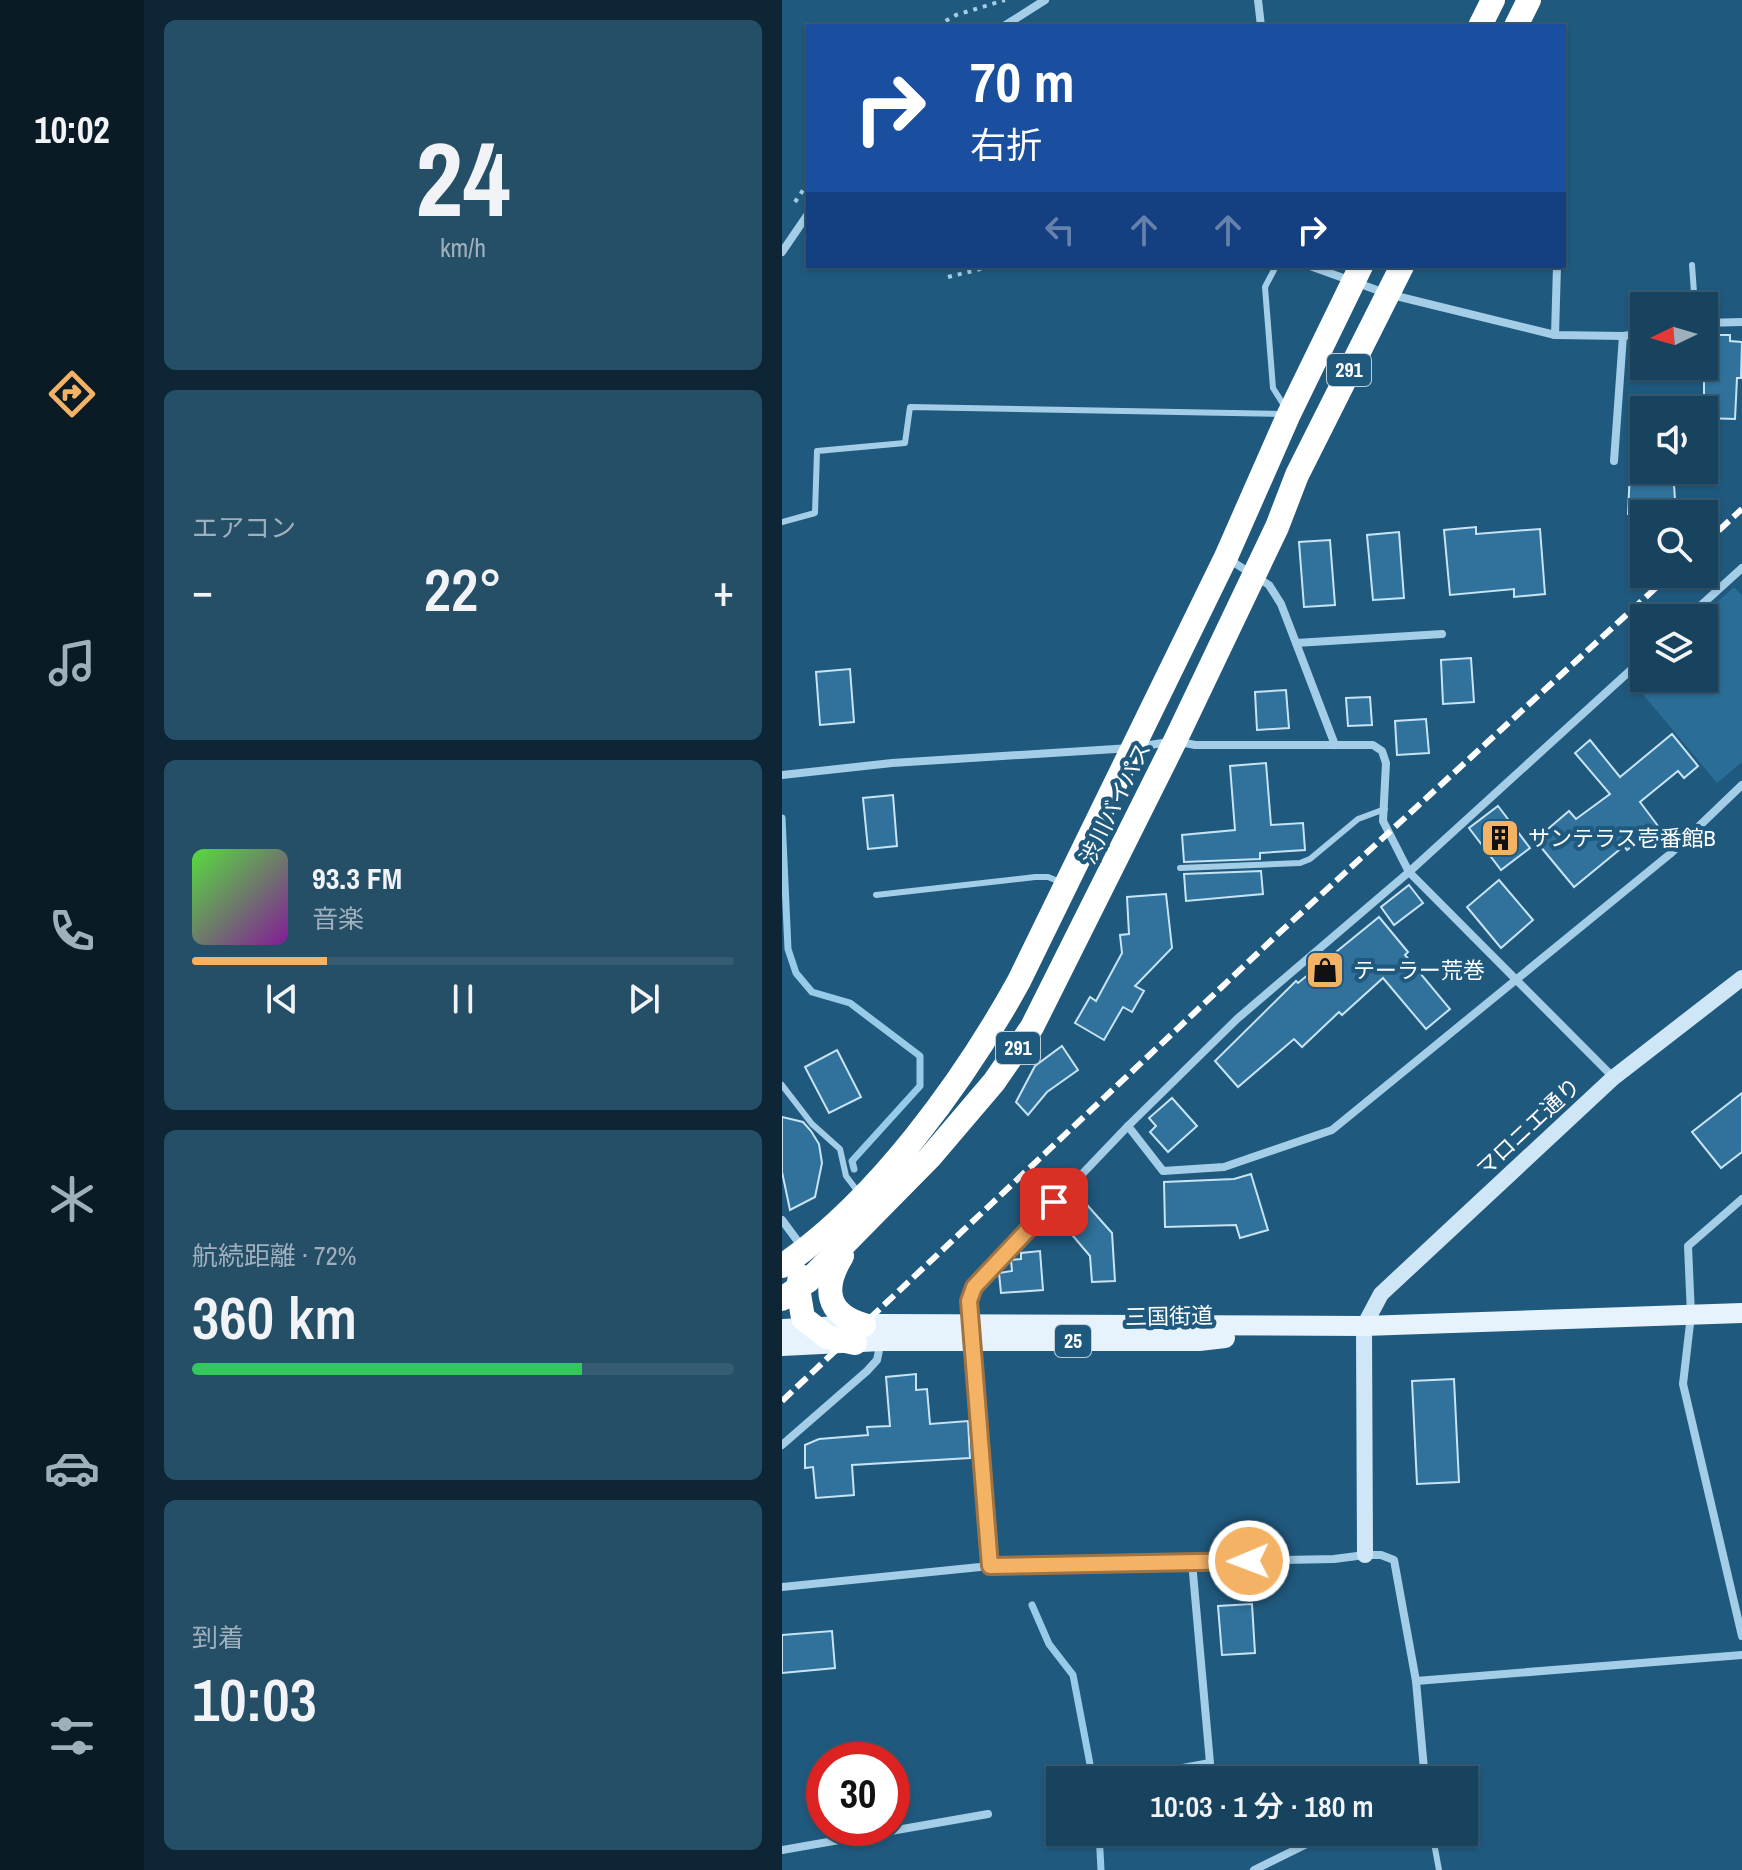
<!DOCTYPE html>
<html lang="ja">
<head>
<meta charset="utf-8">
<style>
	:root { --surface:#18435e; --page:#254e67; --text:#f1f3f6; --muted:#9fb0bc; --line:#365c73; --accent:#f4b265 }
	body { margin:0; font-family:"Archivo Narrow","Noto Sans JP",sans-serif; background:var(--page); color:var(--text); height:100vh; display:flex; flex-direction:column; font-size:30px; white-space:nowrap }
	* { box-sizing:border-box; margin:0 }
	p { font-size:26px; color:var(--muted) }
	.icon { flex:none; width:44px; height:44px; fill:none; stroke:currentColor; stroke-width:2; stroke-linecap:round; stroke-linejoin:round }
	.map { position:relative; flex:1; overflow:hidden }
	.details { display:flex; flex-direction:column; gap:20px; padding:20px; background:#0d2534; width:638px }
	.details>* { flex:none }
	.banner { position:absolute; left:24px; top:24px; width:760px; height:244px; border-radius:0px; box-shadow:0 2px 6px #0004,0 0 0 2px var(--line); background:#1a4fa0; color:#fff; overflow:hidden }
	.needle { width:52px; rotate:265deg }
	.buttons { position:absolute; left:848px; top:292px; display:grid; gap:16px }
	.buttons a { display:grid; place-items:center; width:88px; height:88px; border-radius:0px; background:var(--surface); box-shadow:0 2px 6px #0004,0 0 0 2px var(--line); font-size:40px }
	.speed { position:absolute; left:24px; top:1742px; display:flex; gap:16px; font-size:40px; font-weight:700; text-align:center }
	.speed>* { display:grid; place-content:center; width:104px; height:104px; border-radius:50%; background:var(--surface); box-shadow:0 2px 6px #0004,0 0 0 2px var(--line); line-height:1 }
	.speed .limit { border:12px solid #d22; background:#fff; color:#111 }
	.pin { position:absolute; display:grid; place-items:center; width:68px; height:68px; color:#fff; margin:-34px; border-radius:16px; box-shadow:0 4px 12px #0006 }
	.me { position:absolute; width:88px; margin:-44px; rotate:269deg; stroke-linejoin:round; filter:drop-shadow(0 0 6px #0008) }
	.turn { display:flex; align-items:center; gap:28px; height:168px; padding:0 32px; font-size:36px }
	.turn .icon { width:104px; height:104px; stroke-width:2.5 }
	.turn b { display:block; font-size:56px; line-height:68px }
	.lanes { display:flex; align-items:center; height:76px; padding:0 32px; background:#0003; justify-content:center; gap:40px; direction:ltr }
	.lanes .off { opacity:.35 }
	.big { font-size:60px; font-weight:600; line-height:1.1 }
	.details .card { flex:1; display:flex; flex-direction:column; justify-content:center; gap:12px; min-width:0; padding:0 28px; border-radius:12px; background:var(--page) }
	.details .dial { align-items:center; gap:0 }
	.dial b { font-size:104px; line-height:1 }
	.song { display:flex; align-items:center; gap:24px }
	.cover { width:96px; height:96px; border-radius:12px; background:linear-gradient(135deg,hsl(110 70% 55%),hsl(290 70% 35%)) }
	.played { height:8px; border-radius:4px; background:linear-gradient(90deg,var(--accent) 25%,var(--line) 25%) }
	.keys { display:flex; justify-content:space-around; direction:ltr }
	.heat { display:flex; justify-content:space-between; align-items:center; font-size:44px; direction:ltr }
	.charge { height:12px; border-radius:6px; background:linear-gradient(90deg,#34c759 72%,var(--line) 0) }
	.trip { position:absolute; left:264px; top:1766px; width:432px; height:80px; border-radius:0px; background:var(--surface); box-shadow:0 2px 6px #0004,0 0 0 2px var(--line); font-weight:600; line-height:80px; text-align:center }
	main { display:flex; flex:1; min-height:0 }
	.dock { display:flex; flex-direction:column; width:144px; justify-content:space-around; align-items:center; background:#0a1b26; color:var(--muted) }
	.dock .icon { width:56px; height:56px }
	.dock .selected { color:var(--accent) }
	.dock b { font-size:36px; color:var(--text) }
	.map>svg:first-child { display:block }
	.green { fill:#2a6d96 }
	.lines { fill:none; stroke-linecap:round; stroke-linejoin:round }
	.stream { stroke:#98cbe8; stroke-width:7 }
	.building { fill:#30729b; stroke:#c7e4f5; stroke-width:2 }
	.path { stroke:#a4cee7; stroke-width:4; stroke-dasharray:4 6; stroke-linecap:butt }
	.lane { stroke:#a4cee7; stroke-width:6 }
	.street { stroke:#a4cee7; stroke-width:8 }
	.secondary { stroke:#cee6f6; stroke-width:16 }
	.primary { stroke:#e6f3fd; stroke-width:20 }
	.highway { stroke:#fff; stroke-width:24 }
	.rail { stroke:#fff; stroke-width:6; stroke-dasharray:14 6; stroke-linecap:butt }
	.route-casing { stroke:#9f7442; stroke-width:20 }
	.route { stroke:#f4b265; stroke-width:14 }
	.labels { text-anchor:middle; stroke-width:8; stroke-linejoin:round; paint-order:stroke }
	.shield { fill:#20597e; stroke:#bccdd8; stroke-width:2 }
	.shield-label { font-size:20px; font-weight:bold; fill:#fff }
	.street-label { font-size:22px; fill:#fff; stroke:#20597e }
	.poi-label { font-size:22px; fill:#fff; stroke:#20597e; text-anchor:start }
</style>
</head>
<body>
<main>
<nav class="dock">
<b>10:02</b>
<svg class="icon selected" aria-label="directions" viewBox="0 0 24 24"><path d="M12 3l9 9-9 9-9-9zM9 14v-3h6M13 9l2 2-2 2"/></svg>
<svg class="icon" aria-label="music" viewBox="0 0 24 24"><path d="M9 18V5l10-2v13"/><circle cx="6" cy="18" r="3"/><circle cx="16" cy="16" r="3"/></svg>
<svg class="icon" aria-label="phone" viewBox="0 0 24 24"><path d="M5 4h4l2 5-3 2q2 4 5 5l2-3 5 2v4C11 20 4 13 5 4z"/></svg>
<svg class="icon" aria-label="climate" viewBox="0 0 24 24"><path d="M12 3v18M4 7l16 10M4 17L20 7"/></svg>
<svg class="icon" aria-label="car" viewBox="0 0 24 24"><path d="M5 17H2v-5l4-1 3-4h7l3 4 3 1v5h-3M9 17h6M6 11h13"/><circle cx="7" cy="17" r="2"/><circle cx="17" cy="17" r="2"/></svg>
<svg class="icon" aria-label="filters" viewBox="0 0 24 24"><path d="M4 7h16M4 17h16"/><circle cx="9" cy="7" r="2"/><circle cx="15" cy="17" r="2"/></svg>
</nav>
<section class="details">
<div class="card dial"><b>24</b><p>km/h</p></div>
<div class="card"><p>エアコン</p>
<div class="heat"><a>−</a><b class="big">22°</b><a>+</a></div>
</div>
<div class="card">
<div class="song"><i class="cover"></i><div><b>93.3 FM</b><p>音楽</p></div></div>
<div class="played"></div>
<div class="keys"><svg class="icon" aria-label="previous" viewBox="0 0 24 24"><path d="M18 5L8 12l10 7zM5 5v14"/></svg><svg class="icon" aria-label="pause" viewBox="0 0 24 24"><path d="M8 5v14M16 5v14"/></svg><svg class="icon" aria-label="next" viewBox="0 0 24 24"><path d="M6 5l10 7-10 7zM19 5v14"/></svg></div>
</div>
<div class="card"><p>航続距離 · 72%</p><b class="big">360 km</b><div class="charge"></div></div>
<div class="card"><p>到着</p><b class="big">10:03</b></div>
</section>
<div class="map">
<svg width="960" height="1870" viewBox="0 0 960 1870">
	<rect width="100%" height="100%" fill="#20597e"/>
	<polygon class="green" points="952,587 960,596 960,762 935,783 849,680 862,668 862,678 922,678 922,618 918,618"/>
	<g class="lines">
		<g class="stream">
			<polyline points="0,818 6,949 14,973 30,992 68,1003 138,1056 138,1086 70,1161 72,1169"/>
			<polyline points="250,1605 267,1644 291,1675 311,1780"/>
			<polyline points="317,1832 319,1870"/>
		</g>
	</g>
	<g class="building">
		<polygon points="922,335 948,335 948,341 960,342 959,378 955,378 953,419 922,418"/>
		<polygon points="848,470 891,470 894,514 846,514"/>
		<polygon points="694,527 694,534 758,529 763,594 732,597 732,589 668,595 662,530"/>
		<polygon points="617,532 622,598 591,600 585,535"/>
		<polygon points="548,540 553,605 522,607 517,542"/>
		<polygon points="689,658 692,702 661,704 659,660"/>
		<polygon points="68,669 72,722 38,725 34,672"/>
		<polygon points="504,690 507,728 475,730 473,692"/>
		<polygon points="588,697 590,725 566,726 564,698"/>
		<polygon points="644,719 647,753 615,755 613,721"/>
		<polygon points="890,734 916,766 902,778 896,771 858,802 876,826 845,850 842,846 792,887 753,840 787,811 794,819 828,794 793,753 808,740 838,777"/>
		<polygon points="484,763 489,825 521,823 523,850 478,853 478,859 402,862 400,835 453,830 448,766"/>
		<polygon points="111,795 115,846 86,849 81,798"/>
		<polygon points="716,806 748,848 719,870 687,828"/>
		<polygon points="479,871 481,894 404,901 402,874"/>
		<polygon points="717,880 751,920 719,948 685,907"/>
		<polygon points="627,885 641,903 612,925 599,907"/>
		<polygon points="384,894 390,948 353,986 362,991 350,1012 341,1007 322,1040 293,1023 308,997 314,1001 340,953 338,935 347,934 345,897"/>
		<polygon points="597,917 626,952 623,955 668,1009 644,1029 601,978 560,1015 557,1012 520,1047 512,1039 456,1087 433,1061 514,981 516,983"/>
		<polygon points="280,1046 296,1070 265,1092 246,1115 234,1102 253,1066"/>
		<polygon points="55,1050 79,1097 47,1113 23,1067"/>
		<polygon points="960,1093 960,1152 939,1168 910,1132"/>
		<polygon points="390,1098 415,1126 386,1152 368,1132 374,1126 367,1118"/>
		<polygon points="0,1117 21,1122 29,1131 37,1144 40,1163 33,1197 8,1210 0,1172"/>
		<polygon points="469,1174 486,1230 458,1238 454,1225 383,1227 382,1182 452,1179"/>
		<polygon points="298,1197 330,1233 333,1281 310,1282 308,1256 275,1217"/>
		<polygon points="258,1251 261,1290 219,1293 217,1273 230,1271 229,1260 239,1259 239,1253"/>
		<polygon points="134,1374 134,1390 145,1389 148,1424 186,1421 188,1458 70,1465 72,1495 34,1498 31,1467 23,1468 23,1445 37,1439 86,1435 85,1427 108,1426 104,1377"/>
		<polygon points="672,1379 677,1482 635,1484 630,1381"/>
		<polygon points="470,1604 473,1653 440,1655 436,1606"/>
		<polygon points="50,1631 53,1668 0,1673 0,1635"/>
	</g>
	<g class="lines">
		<g class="path">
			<polyline points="155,26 174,15 223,0"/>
			<polyline points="13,202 26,183"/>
			<polyline points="166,277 211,266"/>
		</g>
		<g class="lane">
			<polyline points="910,265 913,306"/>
			<polyline points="494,266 483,287 491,388 503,407"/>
			<polyline points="0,522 33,513 35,451 123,443 128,407 500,414"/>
			<polyline points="398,868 518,863 528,859 576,819 603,809"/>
			<polyline points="94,895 253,877 266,877 281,883"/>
			<polyline points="0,1085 30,1124 58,1149 64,1176 77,1193"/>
			<polyline points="192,1344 208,1566"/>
			<polyline points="650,1832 657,1870"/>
		</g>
		<g class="street">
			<polyline points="476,0 479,26"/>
			<polyline points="222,26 263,0"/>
			<polyline points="0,252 26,214"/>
			<polyline points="528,266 606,294 773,335 841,336 862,333"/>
			<polyline points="922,323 960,322"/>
			<polyline points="773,335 775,266"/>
			<polyline points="832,461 841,336"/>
			<polyline points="448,560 487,585 499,604 514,643 660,634"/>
			<polyline points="905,618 960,568"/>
			<polyline points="514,643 553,745"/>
			<polyline points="0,775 110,763 349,748 393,741 413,745 591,745 600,751 604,763 601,821 627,872 831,1077"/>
			<polyline points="346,1126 381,1171 442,1167 550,1130 888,854 960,785"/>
			<polyline points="960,1199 906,1246 909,1315 901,1384 960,1636"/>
			<polyline points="0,1220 20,1247"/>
			<polyline points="191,1325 187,1301 192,1287 346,1126 455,1019 627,872 862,658"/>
			<polyline points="0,1445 85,1371 95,1360 99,1341"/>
			<polyline points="0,1587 208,1566 552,1559 583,1555 599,1555 612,1560 634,1681 643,1780"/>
			<polyline points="634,1681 960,1655"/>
			<polyline points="373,1773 428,1763 410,1562"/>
			<polyline points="0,1850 206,1814"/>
			<polyline points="472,1870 533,1840 566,1832"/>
		</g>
		<polyline class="secondary" points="583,1555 582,1326 599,1294 831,1078 960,978"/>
		<g class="primary">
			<polyline points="0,1329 98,1324 582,1326 960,1313"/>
			<polyline points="0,1346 99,1341 417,1341 443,1338"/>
		</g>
		<g class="highway">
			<polyline points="698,26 711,0"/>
			<polyline points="734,26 747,0"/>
			<path d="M60,1256C41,1287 43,1314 82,1325"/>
			<path d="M0,1266C95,1201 182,1081 237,981L444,557L507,414L579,266"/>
			<polyline points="18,1276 16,1288 21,1318 45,1337 73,1343"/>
			<polyline points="0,1299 26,1281 149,1156 212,1082 250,1027 393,741 495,527 515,475 620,266"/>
		</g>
		<g class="rail">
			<polyline points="922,544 960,509"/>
			<polyline points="0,1401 495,935 889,574"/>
		</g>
	</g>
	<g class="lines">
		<defs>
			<polyline id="route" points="272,1202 192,1287 187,1301 208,1566 467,1561"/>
		</defs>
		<use href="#route" class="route-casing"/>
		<use href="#route" class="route"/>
	</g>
	<defs>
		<symbol id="building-square" viewBox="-11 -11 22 22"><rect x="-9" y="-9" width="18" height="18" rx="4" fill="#f4b265" stroke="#20597e"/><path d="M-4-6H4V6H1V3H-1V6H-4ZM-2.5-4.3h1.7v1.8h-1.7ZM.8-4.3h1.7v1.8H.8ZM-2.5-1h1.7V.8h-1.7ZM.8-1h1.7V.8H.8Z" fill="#111"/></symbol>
		<symbol id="shop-square" viewBox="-11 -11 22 22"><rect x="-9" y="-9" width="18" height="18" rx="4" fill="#f4b265" stroke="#20597e"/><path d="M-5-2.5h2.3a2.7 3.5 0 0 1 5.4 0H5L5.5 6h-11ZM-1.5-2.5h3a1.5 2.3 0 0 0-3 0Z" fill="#111"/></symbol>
	</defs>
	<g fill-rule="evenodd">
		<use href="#building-square" x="696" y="816" width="44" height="44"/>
		<use href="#shop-square" x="521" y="948" width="44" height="44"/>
	</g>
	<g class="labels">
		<g class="shield">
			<rect x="545" y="354" width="44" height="32" rx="6"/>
			<rect x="214" y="1032" width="44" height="32" rx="6"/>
			<rect x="273" y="1325" width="36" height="32" rx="6"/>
		</g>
		<g class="shield-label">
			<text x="567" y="377">291</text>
			<text x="236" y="1055">291</text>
			<text x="291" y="1348">25</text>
		</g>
		<g class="street-label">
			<text transform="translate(333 803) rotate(-64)" y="8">渋川バイパス</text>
			<text transform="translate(746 1127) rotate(-43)" y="8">マロニエ通り</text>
			<text transform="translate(387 1316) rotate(-1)" y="8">三国街道</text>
		</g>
		<g class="poi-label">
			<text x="746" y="846">サンテラス壱番館B</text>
			<text x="571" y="978">テーラー荒巻</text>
		</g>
	</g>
</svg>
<div class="buttons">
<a><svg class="needle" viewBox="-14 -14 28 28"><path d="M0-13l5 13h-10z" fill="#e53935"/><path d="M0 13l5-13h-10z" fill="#9fb0bc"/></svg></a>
<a><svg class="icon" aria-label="sound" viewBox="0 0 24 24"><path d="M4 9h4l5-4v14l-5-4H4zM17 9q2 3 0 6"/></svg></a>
<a><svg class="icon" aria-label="search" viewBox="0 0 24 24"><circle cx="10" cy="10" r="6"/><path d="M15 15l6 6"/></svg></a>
<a><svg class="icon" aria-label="layers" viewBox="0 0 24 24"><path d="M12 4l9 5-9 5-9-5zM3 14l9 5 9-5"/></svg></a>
</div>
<div class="speed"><div class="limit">30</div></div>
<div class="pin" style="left:272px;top:1202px;background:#d93025"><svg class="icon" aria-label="arrive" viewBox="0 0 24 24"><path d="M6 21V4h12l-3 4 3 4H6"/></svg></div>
<svg class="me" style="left:467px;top:1561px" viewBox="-20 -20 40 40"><circle r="17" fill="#f4b265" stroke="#fff" stroke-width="3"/><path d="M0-11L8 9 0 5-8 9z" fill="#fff"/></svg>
<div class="trip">10:03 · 1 分 · 180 m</div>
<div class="banner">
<div class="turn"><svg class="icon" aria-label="right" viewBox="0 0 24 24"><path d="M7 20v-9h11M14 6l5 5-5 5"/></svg><div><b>70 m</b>右折</div></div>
<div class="lanes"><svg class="icon off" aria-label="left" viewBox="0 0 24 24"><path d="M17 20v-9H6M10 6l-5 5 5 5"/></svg><svg class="icon off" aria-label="ahead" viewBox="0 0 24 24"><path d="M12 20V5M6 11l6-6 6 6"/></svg><svg class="icon off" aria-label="ahead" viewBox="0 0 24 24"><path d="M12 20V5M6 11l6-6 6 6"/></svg><svg class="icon" aria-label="right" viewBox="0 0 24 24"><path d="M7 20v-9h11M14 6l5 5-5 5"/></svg></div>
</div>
</div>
</main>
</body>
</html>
